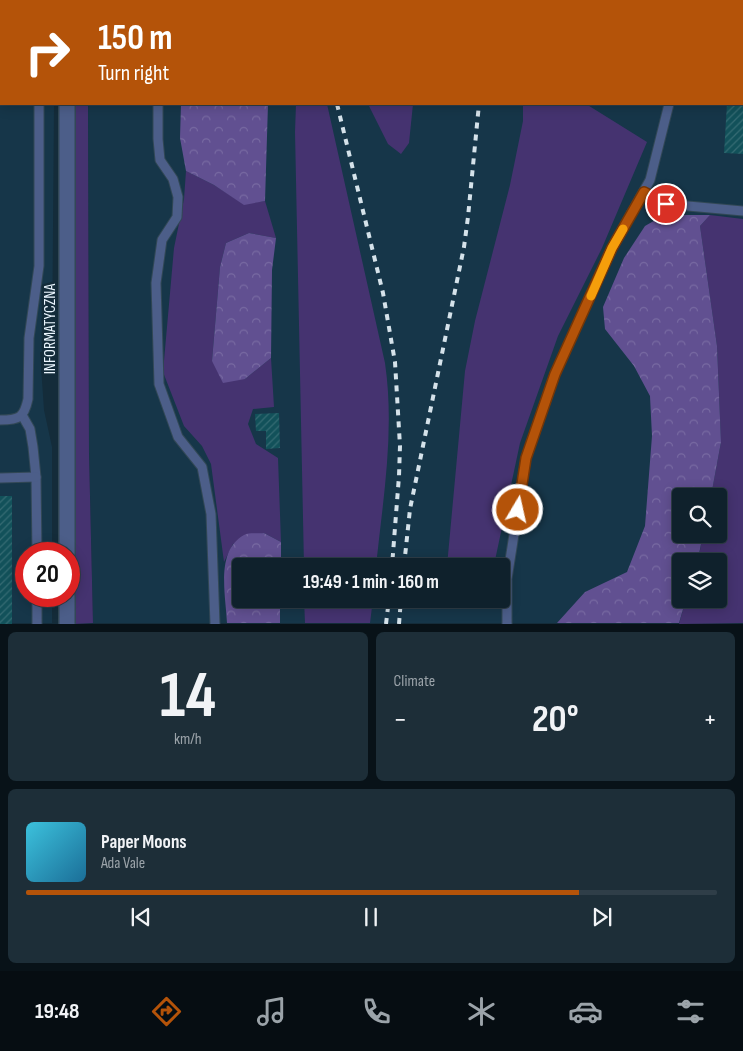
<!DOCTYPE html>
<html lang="en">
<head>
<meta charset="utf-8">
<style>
	:root { --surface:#0f212c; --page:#1d2e38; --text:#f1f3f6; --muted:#9ba3a9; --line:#2f3e48; --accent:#b45309 }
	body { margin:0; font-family:"Sofia Sans Condensed",sans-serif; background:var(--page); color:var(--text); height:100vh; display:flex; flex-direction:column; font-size:19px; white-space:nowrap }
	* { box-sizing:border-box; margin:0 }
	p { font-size:16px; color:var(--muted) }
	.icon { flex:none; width:28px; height:28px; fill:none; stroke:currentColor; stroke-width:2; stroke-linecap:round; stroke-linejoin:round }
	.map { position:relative; height:624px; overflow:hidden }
	.details { display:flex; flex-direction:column; gap:8px; padding:8px; background:#081218; flex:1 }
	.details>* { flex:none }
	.guide { position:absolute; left:0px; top:0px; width:744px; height:105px; box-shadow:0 2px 12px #0003,0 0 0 1px var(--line); background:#b45309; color:#fff; overflow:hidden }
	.controls { position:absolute; left:672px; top:488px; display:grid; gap:10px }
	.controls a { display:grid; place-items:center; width:55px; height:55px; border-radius:5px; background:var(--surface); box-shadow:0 2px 12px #0003,0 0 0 1px var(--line); font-size:25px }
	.speed { position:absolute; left:15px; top:542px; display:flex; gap:10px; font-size:25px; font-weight:700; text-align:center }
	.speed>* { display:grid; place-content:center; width:65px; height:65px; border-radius:50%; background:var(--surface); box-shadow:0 2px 12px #0003,0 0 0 1px var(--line); line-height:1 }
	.speed .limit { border:8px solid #d22; background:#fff; color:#111 }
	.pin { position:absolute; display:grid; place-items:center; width:42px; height:42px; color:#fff; margin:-21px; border:2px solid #fff; border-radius:50%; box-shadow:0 1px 5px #0007 }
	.me { position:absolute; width:55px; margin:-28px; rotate:9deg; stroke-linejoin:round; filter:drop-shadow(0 0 4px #0008) }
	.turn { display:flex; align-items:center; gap:18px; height:105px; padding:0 15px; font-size:22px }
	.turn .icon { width:65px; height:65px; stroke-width:2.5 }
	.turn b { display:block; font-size:35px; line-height:42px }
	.big { font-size:38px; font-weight:700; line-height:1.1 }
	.details .widget { flex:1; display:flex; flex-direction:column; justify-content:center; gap:8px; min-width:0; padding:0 18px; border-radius:8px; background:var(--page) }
	.details .dial { align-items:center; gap:0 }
	.dial b { font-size:65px; line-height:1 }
	.song { display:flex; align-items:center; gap:15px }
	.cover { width:60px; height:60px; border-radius:8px; background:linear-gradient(135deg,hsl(190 70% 55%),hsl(200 70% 35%)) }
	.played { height:5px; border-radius:2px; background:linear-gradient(90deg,var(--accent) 80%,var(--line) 80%) }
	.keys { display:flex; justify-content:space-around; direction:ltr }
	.heat { display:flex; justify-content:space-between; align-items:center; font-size:28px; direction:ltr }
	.details .tiles { flex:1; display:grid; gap:8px; grid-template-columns:1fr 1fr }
	.widget:last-child { grid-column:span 2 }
	.trip { position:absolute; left:232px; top:558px; width:278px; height:50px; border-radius:5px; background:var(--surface); box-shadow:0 2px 12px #0003,0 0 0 1px var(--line); font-weight:700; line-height:50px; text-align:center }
	.tabs { display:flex; height:80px; justify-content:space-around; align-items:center; background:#060d12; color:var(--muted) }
	.tabs .icon { width:35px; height:35px }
	.tabs .on { color:var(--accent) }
	.tabs b { font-size:22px; color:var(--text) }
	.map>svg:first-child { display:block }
	.built { fill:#163649; fill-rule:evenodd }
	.green { fill:#453370 }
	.forest { fill:url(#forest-crowns) }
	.building { fill:url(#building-hatch) }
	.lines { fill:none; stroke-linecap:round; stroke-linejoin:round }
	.lane-casing { stroke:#324856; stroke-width:11 }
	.street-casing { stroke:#324856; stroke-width:18 }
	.lane { stroke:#4c5e89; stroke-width:9 }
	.street { stroke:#4c5e89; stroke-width:15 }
	.rail { stroke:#d5e2ea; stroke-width:4; stroke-dasharray:6 6; stroke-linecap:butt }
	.route-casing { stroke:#753606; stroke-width:12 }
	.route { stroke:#b45309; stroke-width:9 }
	.slow { stroke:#f59e0b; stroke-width:9 }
	.labels { text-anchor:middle; stroke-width:5; stroke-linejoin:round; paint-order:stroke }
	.street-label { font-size:16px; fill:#ecf7ff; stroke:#142c3a }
</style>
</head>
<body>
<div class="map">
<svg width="743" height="624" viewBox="0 0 743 624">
	<defs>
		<pattern id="forest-crowns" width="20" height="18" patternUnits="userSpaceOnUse" patternTransform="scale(1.25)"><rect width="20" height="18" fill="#615091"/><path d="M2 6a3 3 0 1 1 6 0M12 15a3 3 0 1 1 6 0" fill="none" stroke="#786aa2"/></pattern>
		<pattern id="building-hatch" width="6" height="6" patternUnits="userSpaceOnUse" patternTransform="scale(1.25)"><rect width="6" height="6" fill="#12515a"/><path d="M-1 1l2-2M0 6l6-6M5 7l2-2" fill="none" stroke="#356b73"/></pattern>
	</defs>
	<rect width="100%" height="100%" fill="#142c3a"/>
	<g class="built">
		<polygon points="0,0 54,0 1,1 1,104 54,104 52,351 40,352 44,410 52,447 52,554 26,554 26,596 52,596 52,623 0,623"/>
		<path d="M88,0H743V623H93L89,453L88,104H742V1ZM681,496H719V534H681ZM681,561H719V599H681ZM241,566H501V599H241Z"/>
	</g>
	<g class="green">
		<polygon points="75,104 88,104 89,453 93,623 74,624"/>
		<path d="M296,104H327L385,363C395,431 383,499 376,566H304L295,132Z"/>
		<polygon points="368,104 413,104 409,143 401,154 388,144"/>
		<polygon points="523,104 586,104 647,142 602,248 558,336 520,443 494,565 492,566 447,566 465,371 475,321 510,185 523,121"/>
		<polygon points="186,171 214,185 244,204 265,201 276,238 249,233 226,243 220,267 212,361 245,379 271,358 274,407 253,409 248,424 256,444 278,458 281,542 264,533 233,544 224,562 211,464 202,446 184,426 163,372 174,248 184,199"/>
		<polygon points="710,215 743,219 743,623 679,624 686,599 719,599 719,561 698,561 703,534 719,534 719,496 711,496 721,442 717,346 700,226"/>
		<polygon points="304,599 373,599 370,623 305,623"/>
	</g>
	<g class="forest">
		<polygon points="181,104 268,104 265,201 244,205 214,185 186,171 180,138"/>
		<polygon points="664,215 710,215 700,226 717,346 721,442 711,496 681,496 681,534 703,534 698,559 698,561 681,561 681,599 686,599 679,623 557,623 585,592 627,572 645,526 652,436 650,396 634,366 605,329 603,307 624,258 645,226"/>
		<polygon points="249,233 276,238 272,270 271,358 245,379 223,383 212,361 220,267 226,243"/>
		<path d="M264,533L281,542V566H241V599H280V623H227C226,596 215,551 244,535C250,532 258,534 264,533Z"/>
	</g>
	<g class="building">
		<polygon points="727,104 743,104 743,154 724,153"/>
		<polygon points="279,413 280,448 266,449 266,431 256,431 255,414"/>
		<rect x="0" y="496" width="12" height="128"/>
	</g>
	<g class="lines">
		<defs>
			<g id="lane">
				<polyline points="40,1 40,0"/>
				<polyline points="158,1 158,0"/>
				<polyline points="567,1 568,0"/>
				<polyline points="691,1 691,0"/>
				<polyline points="158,104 158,139 160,160 173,179 178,197 177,217 162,240 156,283 159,384 178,437 202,467 211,514 215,624"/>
				<polyline points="644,192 666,204 743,211"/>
				<polyline points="22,415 30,429 33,447 36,477 37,554"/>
				<path d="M0,420C19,420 24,418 28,399L29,338L39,266V104"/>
				<polyline points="0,478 36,477"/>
				<polyline points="37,596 37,624"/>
				<polyline points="507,624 507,579 526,458 555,374 612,248 650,180 669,104"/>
			</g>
			<g id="street">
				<polyline points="67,1 67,0"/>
				<polyline points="67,554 67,104"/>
				<polyline points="67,624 67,596"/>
			</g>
		</defs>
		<use href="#lane" class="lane-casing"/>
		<use href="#street" class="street-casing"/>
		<use href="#lane" class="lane"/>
		<use href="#street" class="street"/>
		<g class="rail">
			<polyline points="312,0 313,1"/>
			<polyline points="489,1 489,0"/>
			<polyline points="337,104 383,293 395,362 400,446 399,476 392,566"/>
			<polyline points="404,566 410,509 464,247 468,217 479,104"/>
			<polyline points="386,624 389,599"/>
			<polyline points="399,624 401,599"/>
		</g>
	</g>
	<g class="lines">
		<defs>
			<polyline id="route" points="518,510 526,458 555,374 612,248 644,192 666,204"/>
		</defs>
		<use href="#route" class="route-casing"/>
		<use href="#route" class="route"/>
		<polyline class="slow" points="591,296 612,248 623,229"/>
	</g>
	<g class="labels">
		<g class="street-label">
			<text transform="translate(49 329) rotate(-90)" y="6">INFORMATYCZNA</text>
		</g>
	</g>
</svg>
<div class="controls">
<a><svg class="icon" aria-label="search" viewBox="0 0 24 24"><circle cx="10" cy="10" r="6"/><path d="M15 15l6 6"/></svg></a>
<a><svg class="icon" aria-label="layers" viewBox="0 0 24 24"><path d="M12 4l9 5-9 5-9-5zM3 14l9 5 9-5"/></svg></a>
</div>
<div class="speed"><div class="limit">20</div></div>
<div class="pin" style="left:666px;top:204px;background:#d93025"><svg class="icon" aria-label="arrive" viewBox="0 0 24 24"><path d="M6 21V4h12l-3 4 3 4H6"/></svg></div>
<svg class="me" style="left:518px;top:510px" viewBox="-20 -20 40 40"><circle r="17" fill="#b45309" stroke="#fff" stroke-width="3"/><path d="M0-11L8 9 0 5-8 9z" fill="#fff"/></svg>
<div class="trip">19:49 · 1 min · 160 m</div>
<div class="guide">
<div class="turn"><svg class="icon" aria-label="right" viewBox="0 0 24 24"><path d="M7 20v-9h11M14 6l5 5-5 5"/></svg><div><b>150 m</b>Turn right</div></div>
</div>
</div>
<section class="details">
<div class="tiles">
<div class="widget dial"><b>14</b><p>km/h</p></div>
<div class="widget"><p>Climate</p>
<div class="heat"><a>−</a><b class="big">20°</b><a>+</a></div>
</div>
<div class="widget">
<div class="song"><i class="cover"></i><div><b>Paper Moons</b><p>Ada Vale</p></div></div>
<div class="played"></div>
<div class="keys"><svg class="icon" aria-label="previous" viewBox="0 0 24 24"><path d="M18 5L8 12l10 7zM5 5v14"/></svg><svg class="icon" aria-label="pause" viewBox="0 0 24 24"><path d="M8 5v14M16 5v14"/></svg><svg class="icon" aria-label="next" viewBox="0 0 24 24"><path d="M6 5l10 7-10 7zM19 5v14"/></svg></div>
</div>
</div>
</section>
<nav class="tabs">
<b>19:48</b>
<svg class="icon on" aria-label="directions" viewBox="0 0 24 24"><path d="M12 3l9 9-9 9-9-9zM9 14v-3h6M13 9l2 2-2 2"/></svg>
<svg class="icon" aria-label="music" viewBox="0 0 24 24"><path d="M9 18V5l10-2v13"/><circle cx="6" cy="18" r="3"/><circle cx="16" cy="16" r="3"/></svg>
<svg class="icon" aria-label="phone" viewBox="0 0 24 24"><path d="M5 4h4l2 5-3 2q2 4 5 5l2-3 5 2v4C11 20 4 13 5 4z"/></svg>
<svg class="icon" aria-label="climate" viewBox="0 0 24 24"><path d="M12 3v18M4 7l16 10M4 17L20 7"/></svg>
<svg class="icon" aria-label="car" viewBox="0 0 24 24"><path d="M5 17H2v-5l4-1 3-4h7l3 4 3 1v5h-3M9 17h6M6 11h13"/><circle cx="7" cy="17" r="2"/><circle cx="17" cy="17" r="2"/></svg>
<svg class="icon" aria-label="filters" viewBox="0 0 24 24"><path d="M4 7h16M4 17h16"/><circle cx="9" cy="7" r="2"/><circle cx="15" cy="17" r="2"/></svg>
</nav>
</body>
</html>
